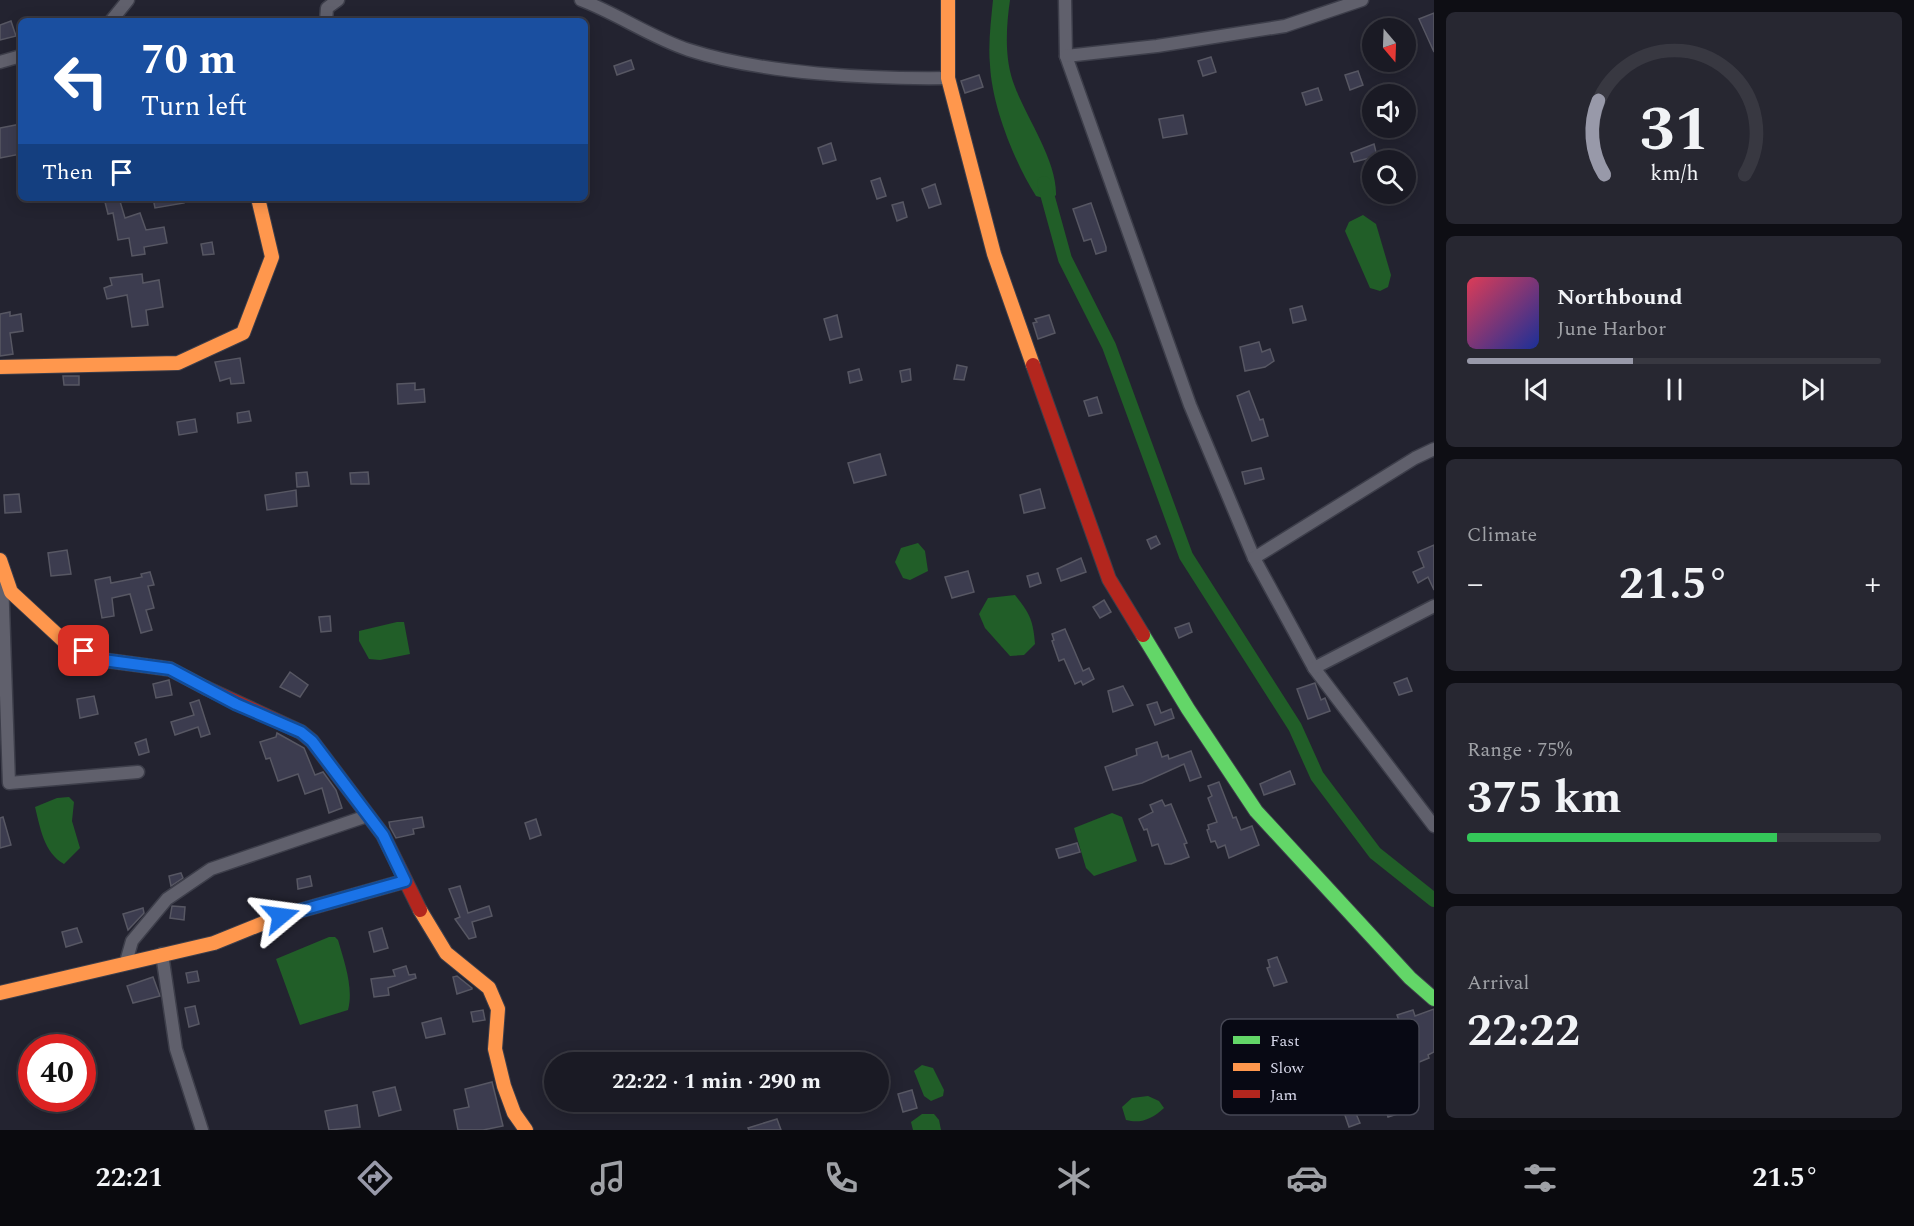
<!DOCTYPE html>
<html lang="en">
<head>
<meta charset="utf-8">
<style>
	:root { --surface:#1a1a24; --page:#272731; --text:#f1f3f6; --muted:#9fa1a6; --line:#383841; --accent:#9899a9 }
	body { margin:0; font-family:Spectral,serif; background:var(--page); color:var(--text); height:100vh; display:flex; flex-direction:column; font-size:22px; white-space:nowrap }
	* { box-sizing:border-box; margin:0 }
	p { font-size:20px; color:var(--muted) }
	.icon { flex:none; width:33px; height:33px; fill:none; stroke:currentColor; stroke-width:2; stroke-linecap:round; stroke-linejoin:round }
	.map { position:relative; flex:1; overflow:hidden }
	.details { display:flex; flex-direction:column; gap:12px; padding:12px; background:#0e0e14; width:480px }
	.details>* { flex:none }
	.guide { position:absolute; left:18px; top:18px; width:570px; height:183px; border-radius:9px; box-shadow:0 3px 15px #0003,0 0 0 2px var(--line); background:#1a4fa0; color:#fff; overflow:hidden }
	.needle { width:39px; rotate:161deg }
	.fabs { position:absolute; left:1362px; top:18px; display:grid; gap:12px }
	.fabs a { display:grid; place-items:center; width:54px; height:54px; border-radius:50%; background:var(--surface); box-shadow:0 3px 15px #0003,0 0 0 2px var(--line); font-size:30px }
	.speed { position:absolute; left:18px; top:1034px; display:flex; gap:12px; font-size:30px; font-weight:700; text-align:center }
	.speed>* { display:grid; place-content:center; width:78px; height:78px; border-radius:50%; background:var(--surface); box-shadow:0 3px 15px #0003,0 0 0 2px var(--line); line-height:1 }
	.speed .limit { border:9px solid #d22; background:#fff; color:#111 }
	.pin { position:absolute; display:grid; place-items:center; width:51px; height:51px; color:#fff; margin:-26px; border-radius:12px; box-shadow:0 3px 9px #0006 }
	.me { position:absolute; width:66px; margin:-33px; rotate:74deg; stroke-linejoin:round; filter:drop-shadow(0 0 4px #0008) }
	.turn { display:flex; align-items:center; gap:21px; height:126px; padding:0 24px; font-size:27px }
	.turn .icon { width:78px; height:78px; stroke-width:2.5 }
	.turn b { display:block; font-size:42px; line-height:51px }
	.then { display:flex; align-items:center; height:57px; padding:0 24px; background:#0003; gap:12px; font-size:22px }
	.big { font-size:45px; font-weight:700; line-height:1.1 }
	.details .widget { flex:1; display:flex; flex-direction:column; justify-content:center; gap:9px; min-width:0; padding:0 21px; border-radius:9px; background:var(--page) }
	.details .dial { align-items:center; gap:0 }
	.dial svg { height:156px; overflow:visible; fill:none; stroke:var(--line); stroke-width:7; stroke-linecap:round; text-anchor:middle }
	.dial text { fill:var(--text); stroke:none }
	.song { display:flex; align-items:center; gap:18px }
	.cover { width:72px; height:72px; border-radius:9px; background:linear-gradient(135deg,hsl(350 70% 55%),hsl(230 70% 35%)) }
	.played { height:6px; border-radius:3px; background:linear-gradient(90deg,var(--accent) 40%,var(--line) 40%) }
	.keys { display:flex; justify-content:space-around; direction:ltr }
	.heat { display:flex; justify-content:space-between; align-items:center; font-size:33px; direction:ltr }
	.charge { height:9px; border-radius:4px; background:linear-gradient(90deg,#34c759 75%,var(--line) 0) }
	.trip { position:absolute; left:544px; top:1052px; width:345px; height:60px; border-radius:30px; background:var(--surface); box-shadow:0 3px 15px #0003,0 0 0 2px var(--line); font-weight:700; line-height:60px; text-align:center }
	.menu { display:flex; height:96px; justify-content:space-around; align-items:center; background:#0a0a0e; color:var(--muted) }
	.menu .icon { width:42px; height:42px }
	.menu .current { color:var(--accent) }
	.menu b { font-size:27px; color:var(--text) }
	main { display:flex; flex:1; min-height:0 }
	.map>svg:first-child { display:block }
	.water { fill:#215e28 }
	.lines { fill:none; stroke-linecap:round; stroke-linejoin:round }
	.canal { stroke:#215e28; stroke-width:14 }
	.building { fill:#3c3c4f; stroke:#575763; stroke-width:1.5 }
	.street-casing { stroke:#3d3e4a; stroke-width:15 }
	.fast-casing { stroke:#3d3e4a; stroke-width:16 }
	.slow-casing { stroke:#3d3e4a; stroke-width:16 }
	.jam-casing { stroke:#3d3e4a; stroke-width:16 }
	.street { stroke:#60606c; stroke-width:12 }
	.fast { stroke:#63d668; stroke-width:14 }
	.slow { stroke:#ff974d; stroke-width:14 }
	.jam { stroke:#b3261e; stroke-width:14 }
	.route-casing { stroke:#114b97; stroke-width:15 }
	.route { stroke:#1a73e8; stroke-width:10 }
	.key { fill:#080914; stroke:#464754; stroke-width:1.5 }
	.key-label { font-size:16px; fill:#d7d8ea }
</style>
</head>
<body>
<main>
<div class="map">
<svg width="1434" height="1130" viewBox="0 0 1434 1130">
	<rect width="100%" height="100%" fill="#232330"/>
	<g class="water">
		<path d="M993,0H1010C1006,28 1004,60 1015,87C1027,119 1057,161 1056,195L1051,200L1036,196C1014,161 992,106 990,65C988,44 991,21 993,0Z"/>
		<polygon points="1363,215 1376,224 1391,275 1388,287 1380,291 1370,288 1345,231 1349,222"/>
		<polygon points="918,543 925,551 928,571 910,580 903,578 895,562 901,548"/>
		<path d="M1015,595C1030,614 1033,620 1035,644L1024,655L1010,656L985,628L979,614L988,598Z"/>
		<polygon points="397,622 404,622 410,654 380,660 369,659 359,641 359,631"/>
		<path d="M69,797L74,802L72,821L80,848L64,864C44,853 40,827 35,807L57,798Z"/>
		<polygon points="1112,813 1122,817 1137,861 1094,876 1086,868 1074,828"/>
		<path d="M329,937H335L338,940C344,961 354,988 348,1010L300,1025L276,959Z"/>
		<polygon points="922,1065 933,1068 944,1090 943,1096 931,1101 924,1096 914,1071"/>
		<path d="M1148,1096L1159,1101L1164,1108C1152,1119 1141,1124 1126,1120L1122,1107L1132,1098Z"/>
		<polygon points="922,1114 934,1114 939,1120 941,1130 913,1130 911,1122"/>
	</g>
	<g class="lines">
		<polyline class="canal" points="1044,183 1065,259 1109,346 1186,556 1295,727 1317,776 1375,853 1434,900"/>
	</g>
	<g class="building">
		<polygon points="1434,13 1434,52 1419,19"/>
		<polygon points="11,21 16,36 0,40 0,25"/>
		<polygon points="1211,57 1216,72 1203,76 1198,61"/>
		<polygon points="631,60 634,69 617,75 614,66"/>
		<polygon points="1358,71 1363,85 1350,90 1345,75"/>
		<polygon points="979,75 983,87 965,93 961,81"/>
		<polygon points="1318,88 1322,100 1306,105 1302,93"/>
		<polygon points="1183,115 1187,134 1163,138 1159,119"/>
		<polygon points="21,124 21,154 0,158 0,128"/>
		<polygon points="831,143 836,160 823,164 818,148"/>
		<polygon points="1374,144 1377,156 1354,162 1351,153"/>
		<polygon points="880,178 886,196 877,199 871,181"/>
		<polygon points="935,184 941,204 929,208 922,189"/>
		<polygon points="104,198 119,198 125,218 140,213 146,230 164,227 167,243 144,247 145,254 132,256 129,238 118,240 113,213 108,214"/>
		<polygon points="153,198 183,198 184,203 155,208"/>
		<polygon points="903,202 907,217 897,221 892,205"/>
		<polygon points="1091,203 1106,247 1106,251 1096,254 1091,239 1084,241 1073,209"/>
		<polygon points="212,242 214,254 203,255 201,244"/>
		<polygon points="142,274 143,283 159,280 163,307 146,310 148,325 132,327 127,295 107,299 104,288 112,285 110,278"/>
		<polygon points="1302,306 1306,320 1293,323 1290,309"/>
		<polygon points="10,312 10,316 21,314 23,331 10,333 13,354 0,356 0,314"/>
		<polygon points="837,315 842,337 830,340 824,319"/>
		<polygon points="1049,315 1055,333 1038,339 1033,323 1037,322 1035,319"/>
		<polygon points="1259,342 1262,352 1270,349 1274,361 1265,367 1245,371 1240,347"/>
		<polygon points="240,358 244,383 231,384 230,378 220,381 215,362"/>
		<polygon points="957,365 967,367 964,380 954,379"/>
		<polygon points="859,369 862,380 850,383 848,372"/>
		<polygon points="910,369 911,380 902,382 900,371"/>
		<polygon points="63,376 79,376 79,385 64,385"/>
		<polygon points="415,383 415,390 424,389 425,402 398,404 397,384"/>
		<polygon points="1249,391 1260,420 1263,419 1268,436 1252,441 1237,396"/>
		<polygon points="1097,397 1102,413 1089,416 1084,401"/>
		<polygon points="249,411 251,421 238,423 237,413"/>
		<polygon points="195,419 197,432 179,435 177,422"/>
		<polygon points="880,454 886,475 854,483 848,463"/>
		<polygon points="1261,468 1264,479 1245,484 1242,472"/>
		<polygon points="307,472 309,486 297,487 296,473"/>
		<polygon points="368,472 369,484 351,484 350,473"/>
		<polygon points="1040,489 1045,508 1024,513 1020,495"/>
		<polygon points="296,490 297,506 267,510 265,495"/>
		<polygon points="19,494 21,512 5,513 4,495"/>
		<polygon points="1156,536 1160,544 1151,549 1147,540"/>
		<polygon points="1434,545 1434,590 1428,577 1418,583 1413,572 1424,567 1418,552"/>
		<polygon points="67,550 71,574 51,576 48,553"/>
		<polygon points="1081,558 1086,572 1061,581 1057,569"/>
		<polygon points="968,571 974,592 952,598 945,577"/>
		<polygon points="150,572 154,585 148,586 154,608 146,610 152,630 141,633 130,594 112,598 114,616 102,618 95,580 110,577 111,583 142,577 141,574"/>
		<polygon points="1038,573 1041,583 1030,587 1027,576"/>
		<polygon points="1104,600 1111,612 1100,618 1093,607"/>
		<polygon points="330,616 331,631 321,632 319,617"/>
		<polygon points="1189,623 1192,632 1179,638 1175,628"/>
		<polygon points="1065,629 1083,671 1089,668 1094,679 1083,685 1081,681 1075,684 1064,659 1059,661 1052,641 1054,640 1052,634"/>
		<polygon points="290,672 308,685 300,697 280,687"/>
		<polygon points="1407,678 1412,691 1399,695 1394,683"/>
		<polygon points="169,680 172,695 156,698 153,684"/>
		<polygon points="1315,683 1321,700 1325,698 1330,711 1308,719 1297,689"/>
		<polygon points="1123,686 1133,705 1113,712 1108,691"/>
		<polygon points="94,696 98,714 80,718 77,699"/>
		<polygon points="199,700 210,734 201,737 198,727 175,735 171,722 194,715 190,703"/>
		<polygon points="1157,702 1161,713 1171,709 1174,718 1155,725 1147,705"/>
		<polygon points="277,733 304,748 315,775 323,772 336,790 342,808 329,813 322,788 305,794 298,774 278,781 270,758 266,759 260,742 276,737"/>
		<polygon points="146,739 149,752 139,755 135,743"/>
		<polygon points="1157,742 1162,757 1168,755 1169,759 1191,751 1201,777 1190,781 1184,764 1142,783 1113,790 1105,767 1137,755 1136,749"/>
		<polygon points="1290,771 1295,784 1264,795 1260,784"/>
		<polygon points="1219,782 1233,818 1236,817 1241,830 1252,826 1259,845 1229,858 1225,845 1218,848 1215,841 1211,842 1207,830 1209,829 1208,825 1217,822 1208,798 1212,796 1208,786"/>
		<polygon points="1162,800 1165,806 1171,804 1187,843 1184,844 1189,857 1171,864 1165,864 1158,844 1152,846 1147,829 1144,830 1139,819 1153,812 1150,805"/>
		<polygon points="3,817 11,845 0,848 0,818"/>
		<polygon points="422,817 424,827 413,829 414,834 396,838 390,827 389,822"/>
		<polygon points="536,819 541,835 530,839 525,823"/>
		<polygon points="1077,843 1080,852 1059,858 1056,849"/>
		<polygon points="181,873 183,878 171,886 169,876"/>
		<polygon points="310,876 312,886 298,889 297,879"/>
		<polygon points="460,886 468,913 489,906 492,916 472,922 476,937 469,939 455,919 460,917 449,889"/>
		<polygon points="172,906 185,907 184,920 170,918"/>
		<polygon points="143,908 144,913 128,930 123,914"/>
		<polygon points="77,928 82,942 66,947 62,932"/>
		<polygon points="382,928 388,948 374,952 369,932"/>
		<polygon points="1277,957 1287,982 1274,986 1267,968 1270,967 1268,960"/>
		<polygon points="406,966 409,975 415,974 416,978 388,988 389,995 374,997 371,979 395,976 393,970"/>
		<polygon points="197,971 199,981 188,983 186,973"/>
		<polygon points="457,976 472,988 472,989 457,994 453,977"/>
		<polygon points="153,977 160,996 133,1003 127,986"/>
		<polygon points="195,1006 199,1024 189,1027 185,1008"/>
		<polygon points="1434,1009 1434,1052 1428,1055 1429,1058 1351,1090 1353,1093 1348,1095 1360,1123 1349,1127 1329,1069 1339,1065 1338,1061 1346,1058 1345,1055 1403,1032 1397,1015 1413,1010 1415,1016"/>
		<polygon points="483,1010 485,1020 473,1022 471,1012"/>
		<polygon points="441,1018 445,1034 426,1038 422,1023"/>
		<polygon points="492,1082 503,1126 483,1130 458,1130 454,1110 469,1107 465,1089"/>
		<polygon points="395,1087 401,1110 379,1116 373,1092"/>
		<polygon points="912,1090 917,1108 903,1112 898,1094"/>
		<polygon points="1402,1097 1407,1111 1388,1117 1384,1103"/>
		<polygon points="357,1105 360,1127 329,1130 325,1111"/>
		<polygon points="777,1119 781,1130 749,1130 748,1128"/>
	</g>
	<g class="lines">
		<defs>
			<g id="street">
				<path d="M581,0C618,14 652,38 689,50C763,74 871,79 948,78"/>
				<polyline points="1065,0 1066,56 1190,405 1254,558 1314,668 1434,826"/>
				<polyline points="111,21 128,0"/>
				<polyline points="326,21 327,8 338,0"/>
				<polyline points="1066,56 1157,46 1285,26 1362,0"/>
				<polyline points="0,62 21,56"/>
				<polyline points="1254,558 1415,458 1434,449"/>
				<polyline points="2,578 9,783 138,772"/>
				<polyline points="1314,668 1434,606"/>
				<polyline points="162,954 176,1049 202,1130"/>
				<polyline points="126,962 132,941 167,899 211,869 367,816"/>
			</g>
			<polyline id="fast" points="1143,635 1188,709 1256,811 1410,978 1434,999"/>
			<g id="slow">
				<polyline points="948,0 948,78 994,254 1033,365"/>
				<polyline points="0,367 178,363 243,333 272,257 258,198"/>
				<polyline points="0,560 11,592 65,642 103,660 170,669 206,688"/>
				<polyline points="420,910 446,953 489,988 498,1009 495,1049 504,1086 514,1113 526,1130"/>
				<polyline points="0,993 214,943 281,916 405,881"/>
			</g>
			<g id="jam">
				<polyline points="1033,365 1109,579 1143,635"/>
				<polyline points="206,688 301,732 312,741 383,835 420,910"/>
			</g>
		</defs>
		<use href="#street" class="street-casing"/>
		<use href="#fast" class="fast-casing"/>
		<use href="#slow" class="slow-casing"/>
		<use href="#jam" class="jam-casing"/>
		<use href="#street" class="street"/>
		<use href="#fast" class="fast"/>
		<use href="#slow" class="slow"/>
		<use href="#jam" class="jam"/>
	</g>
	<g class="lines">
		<defs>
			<polyline id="route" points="84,651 103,660 170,669 236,704 301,732 312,741 383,835 405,881 281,916"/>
		</defs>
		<use href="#route" class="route-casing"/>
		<use href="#route" class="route"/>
	</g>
	<rect x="1221" y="1019" width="198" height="96" rx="9" class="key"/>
	<rect x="1233" y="1036" width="27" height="8" fill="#63d668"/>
	<rect x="1233" y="1063" width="27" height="8" fill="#ff974d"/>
	<rect x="1233" y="1090" width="27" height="8" fill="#b3261e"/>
	<g class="key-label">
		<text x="1270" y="1046">Fast</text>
		<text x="1270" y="1073">Slow</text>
		<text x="1270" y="1100">Jam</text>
	</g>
</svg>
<div class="fabs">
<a><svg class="needle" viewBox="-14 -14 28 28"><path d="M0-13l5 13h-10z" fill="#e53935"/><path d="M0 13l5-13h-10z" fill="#9fa1a6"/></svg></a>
<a><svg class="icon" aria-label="sound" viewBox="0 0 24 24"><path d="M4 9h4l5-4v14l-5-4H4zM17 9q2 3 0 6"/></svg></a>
<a><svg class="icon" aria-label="search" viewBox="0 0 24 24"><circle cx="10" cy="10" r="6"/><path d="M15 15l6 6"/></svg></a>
</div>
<div class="speed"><div class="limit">40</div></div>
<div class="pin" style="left:84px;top:651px;background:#d93025"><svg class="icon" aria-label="arrive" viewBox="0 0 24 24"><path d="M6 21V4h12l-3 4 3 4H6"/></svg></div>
<svg class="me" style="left:281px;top:916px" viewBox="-20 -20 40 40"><path d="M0-17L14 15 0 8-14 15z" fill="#1a73e8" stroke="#fff" stroke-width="4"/></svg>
<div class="trip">22:22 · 1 min · 290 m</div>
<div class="guide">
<div class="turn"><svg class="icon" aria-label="left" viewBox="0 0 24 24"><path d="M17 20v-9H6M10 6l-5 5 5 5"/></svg><div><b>70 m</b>Turn left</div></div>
<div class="then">Then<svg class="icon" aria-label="arrive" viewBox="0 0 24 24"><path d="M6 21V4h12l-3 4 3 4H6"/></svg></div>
</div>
</div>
<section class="details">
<div class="widget dial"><svg viewBox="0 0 100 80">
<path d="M14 69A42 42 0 1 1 86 69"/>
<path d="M14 69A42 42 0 0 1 11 31" stroke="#9899a9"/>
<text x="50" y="56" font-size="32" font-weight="700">31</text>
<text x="50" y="72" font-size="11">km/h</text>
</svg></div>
<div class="widget">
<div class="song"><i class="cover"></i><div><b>Northbound</b><p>June Harbor</p></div></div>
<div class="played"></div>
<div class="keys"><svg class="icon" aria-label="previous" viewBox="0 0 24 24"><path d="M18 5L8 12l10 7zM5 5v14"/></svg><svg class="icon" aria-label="pause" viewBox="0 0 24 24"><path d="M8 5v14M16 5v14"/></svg><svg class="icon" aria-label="next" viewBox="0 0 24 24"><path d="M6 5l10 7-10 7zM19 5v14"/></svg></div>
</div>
<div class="widget"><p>Climate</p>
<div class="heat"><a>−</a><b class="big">21.5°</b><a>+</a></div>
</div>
<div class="widget"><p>Range · 75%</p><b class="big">375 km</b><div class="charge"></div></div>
<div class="widget"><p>Arrival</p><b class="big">22:22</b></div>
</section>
</main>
<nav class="menu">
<b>22:21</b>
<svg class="icon current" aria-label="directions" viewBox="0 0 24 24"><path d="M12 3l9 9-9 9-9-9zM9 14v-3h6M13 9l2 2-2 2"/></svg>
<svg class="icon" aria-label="music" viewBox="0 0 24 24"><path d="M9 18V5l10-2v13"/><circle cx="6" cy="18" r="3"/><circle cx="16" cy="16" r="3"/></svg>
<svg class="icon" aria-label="phone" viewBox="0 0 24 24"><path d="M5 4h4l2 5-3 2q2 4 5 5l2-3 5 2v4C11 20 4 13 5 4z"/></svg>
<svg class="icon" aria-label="climate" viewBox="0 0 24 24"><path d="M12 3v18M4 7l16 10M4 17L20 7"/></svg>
<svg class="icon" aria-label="car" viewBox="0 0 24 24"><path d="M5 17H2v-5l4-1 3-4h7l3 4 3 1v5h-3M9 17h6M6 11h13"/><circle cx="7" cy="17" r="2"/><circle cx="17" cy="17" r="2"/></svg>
<svg class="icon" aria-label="filters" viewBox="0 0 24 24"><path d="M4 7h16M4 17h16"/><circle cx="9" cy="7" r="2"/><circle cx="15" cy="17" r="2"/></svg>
<b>21.5°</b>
</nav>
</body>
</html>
